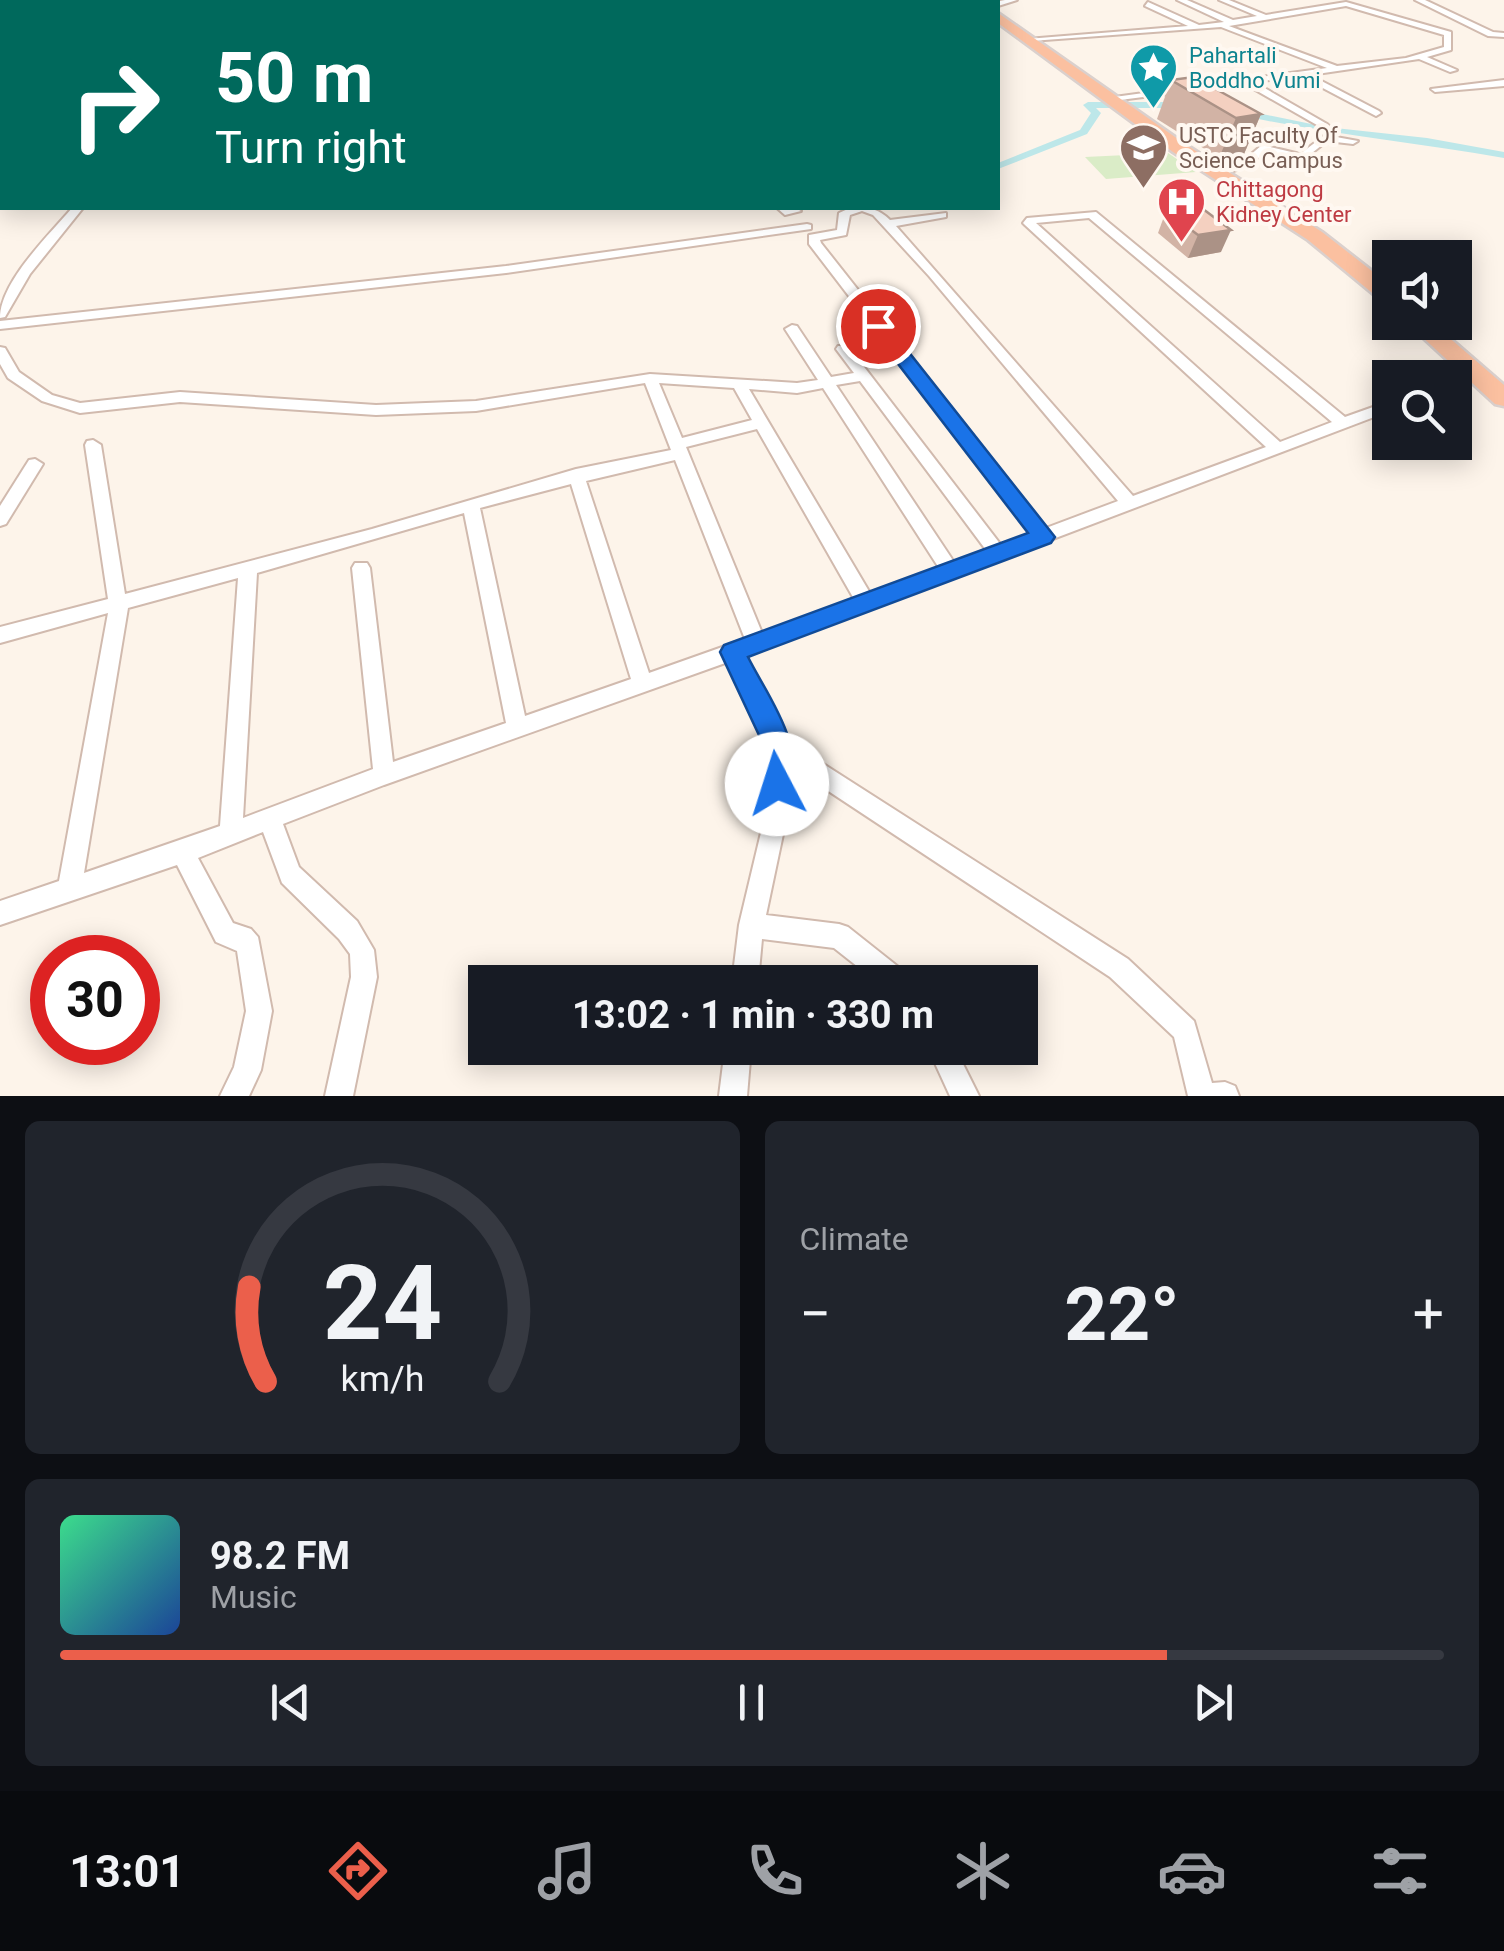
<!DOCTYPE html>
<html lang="en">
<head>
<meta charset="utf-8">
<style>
	:root { --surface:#171b24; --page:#20242c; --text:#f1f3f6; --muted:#9ea1a6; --line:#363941; --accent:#eb5f4b }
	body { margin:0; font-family:Roboto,sans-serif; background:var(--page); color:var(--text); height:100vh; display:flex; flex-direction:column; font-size:38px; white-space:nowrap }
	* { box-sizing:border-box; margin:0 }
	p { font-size:32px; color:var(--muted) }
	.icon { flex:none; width:55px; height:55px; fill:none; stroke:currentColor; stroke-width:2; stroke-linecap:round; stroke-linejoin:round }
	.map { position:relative; height:1096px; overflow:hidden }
	.side { display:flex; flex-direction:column; gap:25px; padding:25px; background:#0d0f14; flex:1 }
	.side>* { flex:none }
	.top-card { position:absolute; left:0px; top:0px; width:1000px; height:210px; box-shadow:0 5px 25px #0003; background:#00695c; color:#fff; overflow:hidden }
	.fabs { position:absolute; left:1372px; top:240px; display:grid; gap:20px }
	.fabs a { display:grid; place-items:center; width:100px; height:100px; border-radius:0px; background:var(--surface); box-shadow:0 5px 25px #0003; font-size:50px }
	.speed { position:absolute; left:30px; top:935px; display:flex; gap:20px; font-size:50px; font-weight:700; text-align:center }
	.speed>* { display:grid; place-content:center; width:130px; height:130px; border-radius:50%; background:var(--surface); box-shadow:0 5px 25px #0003; line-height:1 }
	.speed .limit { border:15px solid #d22; background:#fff; color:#111 }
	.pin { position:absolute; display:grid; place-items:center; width:85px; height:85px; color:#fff; margin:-42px; border:5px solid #fff; border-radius:50%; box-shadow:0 2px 10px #0007 }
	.me { position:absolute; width:110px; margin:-55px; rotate:355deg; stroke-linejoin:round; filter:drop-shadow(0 0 8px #0008) }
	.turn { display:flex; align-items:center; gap:35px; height:210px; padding:0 50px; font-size:45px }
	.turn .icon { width:130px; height:130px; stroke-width:2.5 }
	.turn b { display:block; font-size:70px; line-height:85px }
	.big { font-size:75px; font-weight:700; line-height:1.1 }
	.side .card { flex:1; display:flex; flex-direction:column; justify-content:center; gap:15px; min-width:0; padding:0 35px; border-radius:15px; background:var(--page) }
	.side .dial { align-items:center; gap:0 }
	.dial svg { height:260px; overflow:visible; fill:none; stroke:var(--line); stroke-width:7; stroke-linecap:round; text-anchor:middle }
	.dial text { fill:var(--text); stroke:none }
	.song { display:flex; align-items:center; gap:30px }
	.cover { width:120px; height:120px; border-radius:15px; background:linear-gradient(135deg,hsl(150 70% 55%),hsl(220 70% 35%)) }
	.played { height:10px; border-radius:5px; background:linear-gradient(90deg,var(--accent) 80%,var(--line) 80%) }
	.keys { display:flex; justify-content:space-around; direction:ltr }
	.heat { display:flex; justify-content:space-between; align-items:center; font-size:55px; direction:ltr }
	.side .tiles { flex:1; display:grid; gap:25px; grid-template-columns:1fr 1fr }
	.card:last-child { grid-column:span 2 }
	.trip { position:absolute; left:468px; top:965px; width:570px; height:100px; border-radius:0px; background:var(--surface); box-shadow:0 5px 25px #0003; font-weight:700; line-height:100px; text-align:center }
	.tab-bar { display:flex; height:160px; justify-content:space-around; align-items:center; background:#090b0e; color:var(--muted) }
	.tab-bar .icon { width:70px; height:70px }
	.tab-bar .selected { color:var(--accent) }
	.tab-bar b { font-size:45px; color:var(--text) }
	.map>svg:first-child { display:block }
	.green { fill:#daecc7 }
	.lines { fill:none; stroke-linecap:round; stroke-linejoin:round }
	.canal { fill:#bde7e9; fill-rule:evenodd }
	.minor-casing { stroke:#d1baae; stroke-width:4 }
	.tertiary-casing { stroke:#d1baae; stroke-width:6 }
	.secondary-casing { stroke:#d6bcae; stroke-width:30 }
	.trunk-casing { stroke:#dad0cd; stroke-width:5 }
	.minor { fill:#fff; fill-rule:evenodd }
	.tertiary { fill:#fff; fill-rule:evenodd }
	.secondary { stroke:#fff; stroke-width:25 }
	.trunk { fill:#fbc0a0; fill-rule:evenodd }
	.rail { stroke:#b6a6c9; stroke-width:2.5; stroke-dasharray:8 5; stroke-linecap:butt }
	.wall { fill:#d2b3a5 }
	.shaded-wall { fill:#ab9286 }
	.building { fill:#f4d0c0; stroke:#ab9286; stroke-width:2.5 }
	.route { fill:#1a73e8; stroke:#114b97; stroke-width:2.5 }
	.labels { text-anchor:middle; stroke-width:8; stroke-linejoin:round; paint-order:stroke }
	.far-culture-label { font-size:22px; fill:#0d838f; stroke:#fff8f1; text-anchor:start }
	.far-education-label { font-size:22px; fill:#785e54; stroke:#fff8f1; text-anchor:start }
	.far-health-label { font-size:22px; fill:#be3a42; stroke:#fff8f1; text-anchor:start }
</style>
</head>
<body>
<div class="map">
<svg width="1504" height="1096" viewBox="0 0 1504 1096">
	<rect width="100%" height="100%" fill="#fdf4ea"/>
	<polygon class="green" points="1168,153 1196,172 1106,179 1085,157"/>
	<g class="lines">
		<g class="canal">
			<polygon points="1088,102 1183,102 1188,105 1183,108 1096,108 1101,113 1087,134 998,169 998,163 1080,130 1091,113 1083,105"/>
			<path d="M1238,109L1326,127L1427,138L1504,152V158C1414,142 1324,134 1235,114V110Z"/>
		</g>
		<defs>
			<g id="minor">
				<polygon points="641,0 649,0 651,2 643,2"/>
				<polygon points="1005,0 1017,0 998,6 995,2"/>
				<path d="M1177,0H1187L1233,20L1257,16L1219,0H1229L1266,15L1346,2L1451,32V50L1427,57L1457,70L1450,72L1419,59L1310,75L1379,111L1381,113L1376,116L1300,76L1254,82L1327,124L1329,126L1324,129L1245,84L1112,101L1107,98L1327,68L1221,27L1031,41L1027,39L1188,26L1145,6L1148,2L1199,25L1224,22ZM1346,6L1444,35V47L1406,58L1337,66L1229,26Z"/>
				<polygon points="1415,0 1425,0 1493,32 1504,33 1504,37 1488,36"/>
				<polygon points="1504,80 1504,86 1435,92 1431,89"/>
				<path d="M1325,135L1358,141L1353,144L1327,141L1302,161L1268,151C1254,162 1229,178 1213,173L1249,156L1262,145L1300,154Z"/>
				<path d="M72,208H83L30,274L5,317L0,318C0,282 49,235 72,208Z"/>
				<polygon points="777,208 795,208 801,211 785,215"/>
				<path d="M850,208C868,208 877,207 890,220L946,213V217L896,226L1133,496L1266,447L1025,225L1023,223L1027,218L1096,212L1345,417L1390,401V411L745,656L786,740L1128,959L1194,1021L1212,1083L1225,1082L1235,1086L1239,1096H1188L1174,1037L1110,977L789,765L786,820L766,915L839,924L848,927L906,973L910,982H877L834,948L762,939L758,982H732L739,925L764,820L768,747L728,662L384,785L283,824L299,867L357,921L374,950L377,977L353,1096H325L351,977L350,954L339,939L282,883L263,832L198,858L233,923L251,929L258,937L272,1011L261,1070L249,1096H220L234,1067L246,1011L237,951L216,942L177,865L0,925V901L59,881L108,613L0,643V627L108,599L85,445L87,441L93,440L101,445L125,594L372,529L576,469L671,450L645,383L476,411L376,415L180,402L80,413L42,401L8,378L0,364V347L5,348L19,372L52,395L80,403L180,392L376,405L476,401L650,374L797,383L818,380L785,329L792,325L797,326L831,377L854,373L836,349L838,346H848L1001,545L1031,534L809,244V235L837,230L839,213ZM862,211L873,215L929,276L1118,501L1046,528L821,243L820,240L846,235L850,215ZM1089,218L1332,422L1280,442L1036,223ZM860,381L986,550L954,562L836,385ZM659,383L734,388L752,420L682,438ZM823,388L939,568L870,593L749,389L797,393ZM757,429L854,599L762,633L686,447ZM675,460L745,639L649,673L586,481ZM571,484L631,679L525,716L480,508ZM464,513L506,723L393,762L370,568L367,563H355L352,568L373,769L243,818L257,573ZM238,578L220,826L84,873L128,608Z"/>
				<polygon points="807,224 811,225 811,229 506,273 0,329 0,321 506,266"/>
				<polygon points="1475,372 1482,376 1480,379 1455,387 1455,378"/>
				<polygon points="35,459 43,464 6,524 0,526 0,506 29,460"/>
				<polygon points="725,1048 751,1048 747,1096 719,1096"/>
				<polygon points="928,1048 955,1048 979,1096 950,1096"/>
			</g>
			<rect id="tertiary" x="0" y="125" width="2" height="8"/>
			<g id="secondary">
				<polyline points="220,2 224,0"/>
				<polyline points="0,158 2,156"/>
			</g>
			<g id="trunk">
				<polygon points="953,0 969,0 970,2 954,2"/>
				<polygon points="998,13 1185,144 1322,232 1390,285 1390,303 1382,301 1308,240 1173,152 998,23"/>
				<polygon points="1406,322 1431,322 1504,385 1504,406 1495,404"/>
			</g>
		</defs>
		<use href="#minor" class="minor-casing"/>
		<use href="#tertiary" class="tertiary-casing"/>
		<use href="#secondary" class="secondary-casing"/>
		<use href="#trunk" class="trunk-casing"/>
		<use href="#minor" class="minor"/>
		<use href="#tertiary" class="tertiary"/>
		<use href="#secondary" class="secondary"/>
		<use href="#trunk" class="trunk"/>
		<polyline class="rail" points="0,3 8,0"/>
	</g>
	<g class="wall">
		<polygon points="1171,80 1261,114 1244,154 1219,158 1157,119"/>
		<polygon points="1166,211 1221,252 1188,258 1158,233"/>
	</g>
	<g class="shaded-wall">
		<polygon points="1261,114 1244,154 1219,158 1236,118"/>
		<polygon points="1231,230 1221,252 1188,258 1198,235"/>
	</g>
	<g class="building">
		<polygon points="1194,77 1261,114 1236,118 1171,80"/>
		<polygon points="1199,206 1231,230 1198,235 1166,211"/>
	</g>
	<path class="route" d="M878,321L885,322L1055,537L1051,543L748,657C768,697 808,747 787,793L777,797L767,793L763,784L765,748L720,652L724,645L1028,533L872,330V322Z"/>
	<defs>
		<symbol id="sight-pin" viewBox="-11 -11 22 30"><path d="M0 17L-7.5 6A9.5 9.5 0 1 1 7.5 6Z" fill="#0f9aa8" stroke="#fff8f1"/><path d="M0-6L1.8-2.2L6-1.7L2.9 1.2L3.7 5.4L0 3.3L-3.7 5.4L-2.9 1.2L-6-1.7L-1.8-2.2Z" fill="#fff"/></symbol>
		<symbol id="university-pin" viewBox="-11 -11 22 30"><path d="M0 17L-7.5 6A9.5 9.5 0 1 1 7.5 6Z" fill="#8d6e63" stroke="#fff8f1"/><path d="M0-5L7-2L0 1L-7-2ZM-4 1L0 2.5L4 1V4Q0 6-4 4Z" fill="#fff"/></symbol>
		<symbol id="hospital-pin" viewBox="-11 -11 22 30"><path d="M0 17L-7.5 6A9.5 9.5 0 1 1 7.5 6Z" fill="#e0444e" stroke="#fff8f1"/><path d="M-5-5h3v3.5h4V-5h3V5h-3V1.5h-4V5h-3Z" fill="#fff"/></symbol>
	</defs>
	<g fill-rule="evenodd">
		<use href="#sight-pin" x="1126" y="40" width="55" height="75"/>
		<use href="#university-pin" x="1116" y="120" width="55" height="75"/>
		<use href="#hospital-pin" x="1154" y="174" width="55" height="75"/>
	</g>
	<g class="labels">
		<g class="far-culture-label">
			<text x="1189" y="63">Pahartali<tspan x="1189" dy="25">Boddho Vumi</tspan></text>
		</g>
		<g class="far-education-label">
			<text x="1179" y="143">USTC Faculty Of<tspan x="1179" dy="25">Science Campus</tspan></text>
		</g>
		<g class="far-health-label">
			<text x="1216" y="197">Chittagong<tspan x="1216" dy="25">Kidney Center</tspan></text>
		</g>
	</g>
</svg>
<div class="fabs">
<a><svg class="icon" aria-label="sound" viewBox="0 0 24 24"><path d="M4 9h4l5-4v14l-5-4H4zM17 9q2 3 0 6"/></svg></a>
<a><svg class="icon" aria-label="search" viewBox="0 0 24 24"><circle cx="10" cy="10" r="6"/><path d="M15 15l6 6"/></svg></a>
</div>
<div class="speed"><div class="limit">30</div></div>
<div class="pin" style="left:878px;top:326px;background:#d93025"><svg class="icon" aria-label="arrive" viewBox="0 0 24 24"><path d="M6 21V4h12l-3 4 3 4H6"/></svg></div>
<svg class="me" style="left:777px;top:784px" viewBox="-20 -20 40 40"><circle r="19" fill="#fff"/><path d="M0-13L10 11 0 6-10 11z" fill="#1a73e8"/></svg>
<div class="trip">13:02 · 1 min · 330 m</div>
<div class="top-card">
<div class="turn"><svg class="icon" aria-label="right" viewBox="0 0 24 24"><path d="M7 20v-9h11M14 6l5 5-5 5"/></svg><div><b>50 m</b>Turn right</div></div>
</div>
</div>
<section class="side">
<div class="tiles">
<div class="card dial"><svg viewBox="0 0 100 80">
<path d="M14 69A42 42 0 1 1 86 69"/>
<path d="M14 69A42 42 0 0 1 9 40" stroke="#eb5f4b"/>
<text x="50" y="56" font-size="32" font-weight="700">24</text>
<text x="50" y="72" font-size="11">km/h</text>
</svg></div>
<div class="card"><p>Climate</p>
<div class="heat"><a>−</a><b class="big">22°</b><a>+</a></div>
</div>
<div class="card">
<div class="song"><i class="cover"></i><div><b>98.2 FM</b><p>Music</p></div></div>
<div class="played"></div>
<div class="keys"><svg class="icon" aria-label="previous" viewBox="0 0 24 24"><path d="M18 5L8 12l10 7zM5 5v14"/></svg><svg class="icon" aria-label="pause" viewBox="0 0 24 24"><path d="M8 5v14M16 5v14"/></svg><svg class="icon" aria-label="next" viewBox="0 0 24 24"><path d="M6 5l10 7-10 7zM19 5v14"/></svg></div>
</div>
</div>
</section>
<nav class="tab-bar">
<b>13:01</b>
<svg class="icon selected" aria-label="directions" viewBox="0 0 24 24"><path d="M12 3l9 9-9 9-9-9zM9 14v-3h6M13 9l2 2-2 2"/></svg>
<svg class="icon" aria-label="music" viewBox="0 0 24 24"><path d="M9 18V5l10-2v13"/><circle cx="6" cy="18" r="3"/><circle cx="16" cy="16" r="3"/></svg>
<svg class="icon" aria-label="phone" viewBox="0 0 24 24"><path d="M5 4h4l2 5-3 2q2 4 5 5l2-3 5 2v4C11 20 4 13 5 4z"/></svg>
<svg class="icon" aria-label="climate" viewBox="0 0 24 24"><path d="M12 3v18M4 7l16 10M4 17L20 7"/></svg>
<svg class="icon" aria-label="car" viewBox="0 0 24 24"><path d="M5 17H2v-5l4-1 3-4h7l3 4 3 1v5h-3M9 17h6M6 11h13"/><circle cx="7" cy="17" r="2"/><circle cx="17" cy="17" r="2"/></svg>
<svg class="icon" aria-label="filters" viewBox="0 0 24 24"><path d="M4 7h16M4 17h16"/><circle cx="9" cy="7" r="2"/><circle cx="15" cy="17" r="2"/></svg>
</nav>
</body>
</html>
